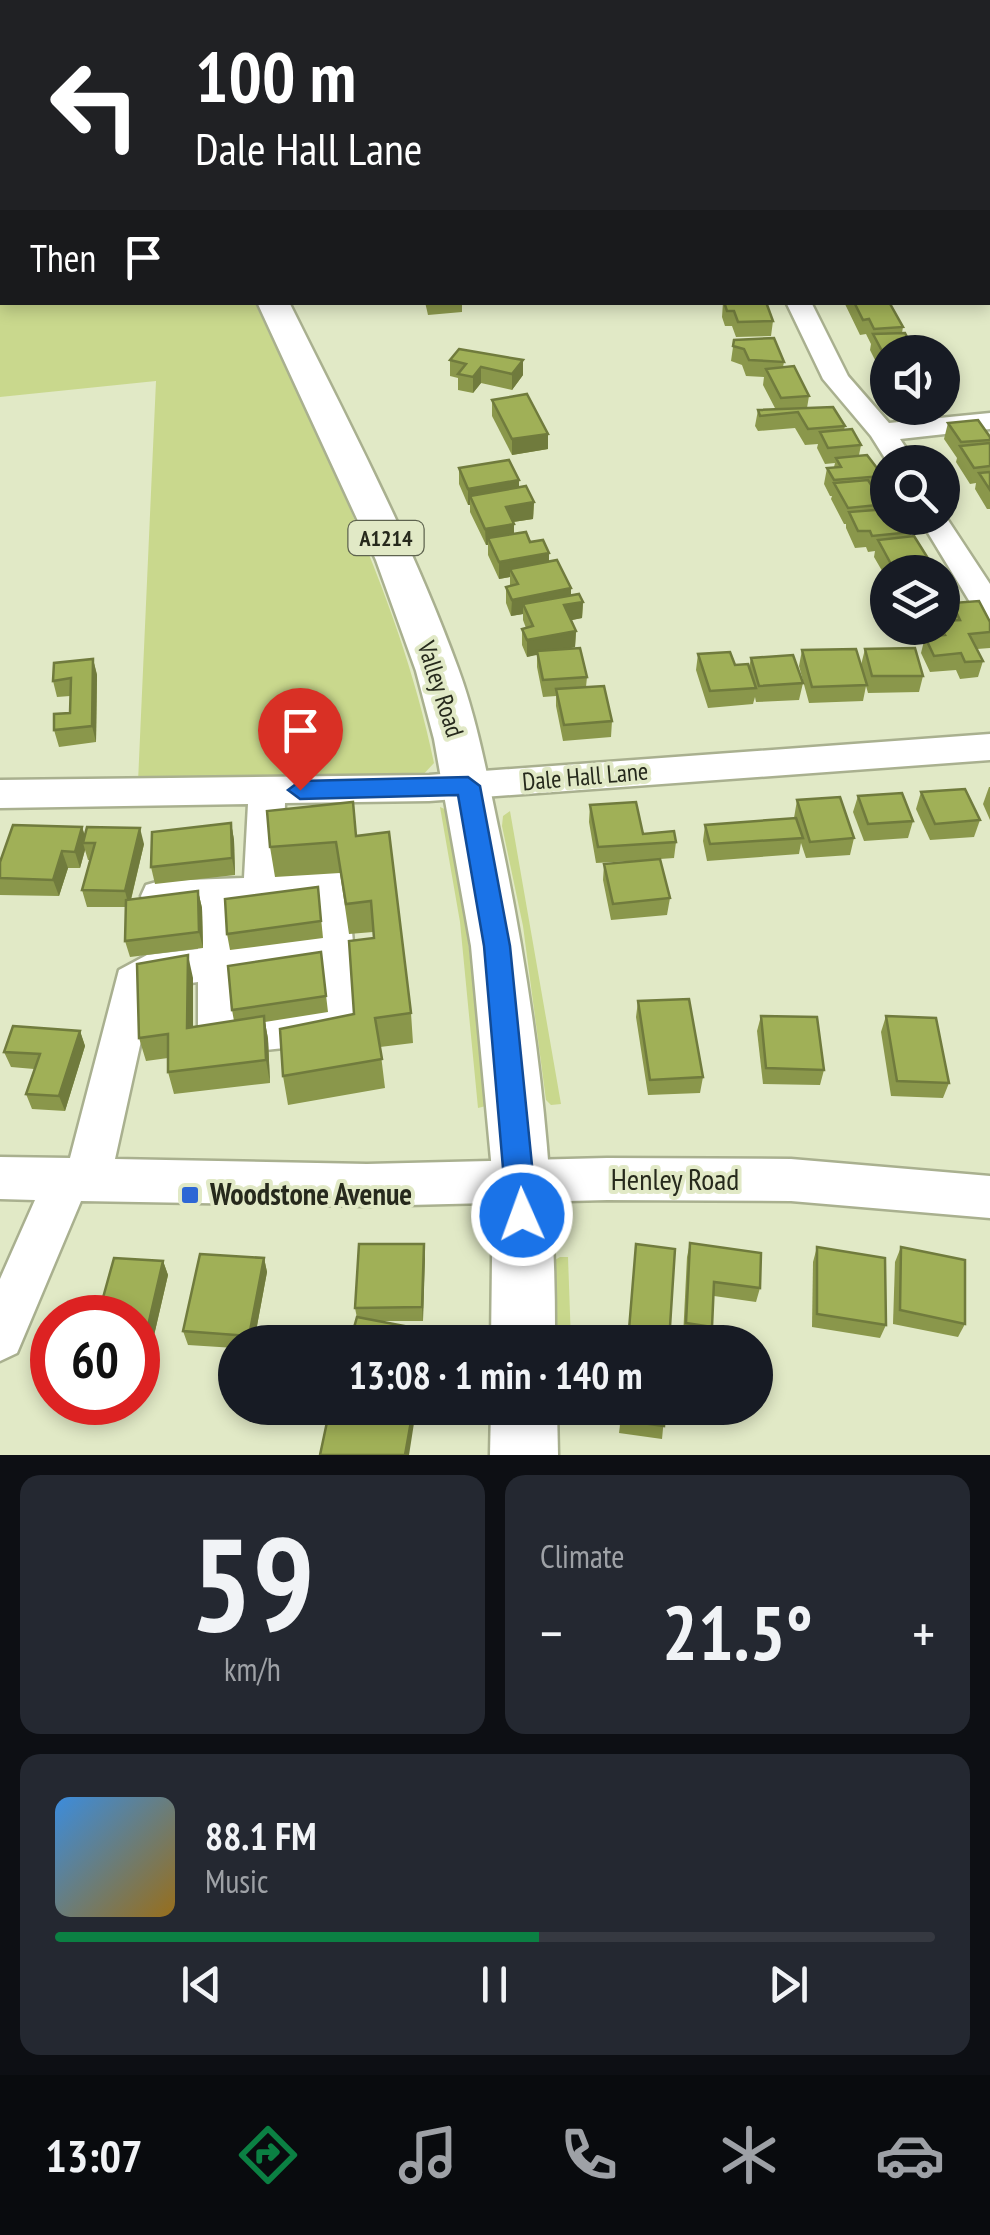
<!DOCTYPE html>
<html lang="en">
<head>
<meta charset="utf-8">
<style>
	:root { --surface:#171b24; --page:#242831; --text:#f1f3f6; --muted:#9ea1a6; --line:#363941; --accent:#0b8043 }
	body { margin:0; font-family:"PT Sans Narrow",sans-serif; background:var(--page); color:var(--text); height:100vh; display:flex; flex-direction:column; font-size:38px; white-space:nowrap }
	* { box-sizing:border-box; margin:0 }
	p { font-size:32px; color:var(--muted) }
	.icon { flex:none; width:55px; height:55px; fill:none; stroke:currentColor; stroke-width:2; stroke-linecap:round; stroke-linejoin:round }
	.map { position:relative; height:1455px; overflow:hidden }
	.panel { display:flex; flex-direction:column; gap:20px; padding:20px; background:#0d0f14; flex:1 }
	.panel>* { flex:none }
	.hud { position:absolute; left:0px; top:0px; width:990px; height:305px; box-shadow:0 5px 15px #0003; background:#202124; color:#fff; overflow:hidden }
	.tools { position:absolute; left:870px; top:335px; display:grid; gap:20px }
	.tools a { display:grid; place-items:center; width:90px; height:90px; border-radius:50%; background:var(--surface); box-shadow:0 5px 15px #0003; font-size:50px }
	.speed { position:absolute; left:30px; top:1295px; display:flex; gap:20px; font-size:50px; font-weight:700; text-align:center }
	.speed>* { display:grid; place-content:center; width:130px; height:130px; border-radius:50%; background:var(--surface); box-shadow:0 5px 15px #0003; line-height:1 }
	.speed .limit { border:15px solid #d22; background:#fff; color:#111 }
	.pin { position:absolute; display:grid; place-items:center; width:85px; height:85px; color:#fff; margin:-102px -42px; border-radius:50% 50% 50% 0; rotate:-45deg; box-shadow:0 0 10px #0007 }
	.pin .icon { rotate:45deg }
	.me { position:absolute; width:110px; margin:-55px; rotate:358deg; stroke-linejoin:round; filter:drop-shadow(0 0 8px #0008) }
	.turn { display:flex; align-items:center; gap:35px; height:210px; padding:0 30px; font-size:45px }
	.turn .icon { width:130px; height:130px; stroke-width:2.5 }
	.turn b { display:block; font-size:70px; line-height:85px }
	.then { display:flex; align-items:center; height:95px; padding:0 30px; background:#0003; gap:20px; font-size:38px }
	.big { font-size:75px; font-weight:800; line-height:1.1 }
	.panel .widget { flex:1; display:flex; flex-direction:column; justify-content:center; gap:15px; min-width:0; padding:0 35px; border-radius:20px; background:var(--page) }
	.panel .dial { align-items:center; gap:0 }
	.dial b { font-size:130px; line-height:1 }
	.song { display:flex; align-items:center; gap:30px }
	.cover { width:120px; height:120px; border-radius:15px; background:linear-gradient(135deg,hsl(210 70% 55%),hsl(40 70% 35%)) }
	.played { height:10px; border-radius:5px; background:linear-gradient(90deg,var(--accent) 55%,var(--line) 55%) }
	.keys { display:flex; justify-content:space-around; direction:ltr }
	.heat { display:flex; justify-content:space-between; align-items:center; font-size:55px; direction:ltr }
	.panel .tiles { flex:1; display:grid; gap:20px; grid-template-columns:1fr 1fr }
	.widget:last-child { grid-column:span 2 }
	.trip { position:absolute; left:218px; top:1325px; width:555px; height:100px; border-radius:50px; background:var(--surface); box-shadow:0 5px 15px #0003; font-weight:800; line-height:100px; text-align:center }
	.tab-bar { display:flex; height:160px; justify-content:space-around; align-items:center; background:#090b0e; color:var(--muted) }
	.tab-bar .icon { width:70px; height:70px }
	.tab-bar .active { color:var(--accent) }
	.tab-bar b { font-size:45px; color:var(--text) }
	.map>svg:first-child { display:block }
	.green { fill:#c9d88d }
	.lines { fill:none; stroke-linecap:round; stroke-linejoin:round }
	.minor-casing { stroke:#a9b08f; stroke-width:5 }
	.major-casing { stroke:#a9b08f; stroke-width:5 }
	.minor { fill:#fff; fill-rule:evenodd }
	.major { fill:#fff; fill-rule:evenodd }
	.wall { fill:#8a974b }
	.shaded-wall { fill:#707b3d }
	.building { fill:#a0b057; stroke:#707b3d; stroke-width:2.5 }
	.route { fill:#1a73e8; stroke:#114b97; stroke-width:2.5 }
	.poi-dot { fill:#2d67d5; stroke:#e1e9c6; stroke-width:4 }
	.labels { text-anchor:middle; stroke-width:8; stroke-linejoin:round; paint-order:stroke }
	.shield { fill:#e1e9c6; stroke:#5e634f; stroke-width:2.5 }
	.shield-label { font-size:22px; font-weight:bold; fill:#26291c }
	.street-label { font-size:25px; fill:#26291c; stroke:#e1e9c6 }
	.near-street-label { font-size:30px; fill:#26291c; stroke:#e1e9c6 }
	.near-poi-label { font-size:30px; font-weight:bold; fill:#26291c; stroke:#e1e9c6; text-anchor:start }
</style>
</head>
<body>
<div class="map">
<svg width="990" height="1455" viewBox="0 0 990 1455">
	<rect width="100%" height="100%" fill="#e1e9c6"/>
	<g class="green">
		<path d="M0,0L116,2H2V302L255,303C325,453 400,599 434,763L420,778L138,782L156,381L0,397Z"/>
		<polygon points="138,0 564,0 563,2"/>
		<polygon points="440,807 447,810 467,930 486,1106 478,1108 460,922"/>
		<polygon points="510,811 561,1104 551,1105 546,1100 523,926 502,826 503,816"/>
		<polygon points="560,1257 568,1257 571,1342 555,1342 555,1260"/>
	</g>
	<g class="lines">
		<defs>
			<g id="minor">
				<polygon points="893,0 911,0 912,2 894,2"/>
				<polygon points="990,198 990,212 988,213 988,199"/>
				<polygon points="786,302 811,302 848,376 889,423 990,413 990,429 900,439 915,462 888,463 871,436 823,379"/>
				<polygon points="942,511 990,584 990,620 979,617 919,518 942,518"/>
				<path d="M990,734V760L429,801L285,803L283,874L329,870L343,874L348,885L360,1024L354,1037L339,1042L219,1055L204,1050L198,1037V982L156,988L152,991L115,1159L367,1164L607,1158L791,1159L990,1176V1218L791,1201L607,1200L367,1206L81,1201L17,1353L0,1361V1279L35,1200L0,1199V1157L70,1158L119,970L147,955L198,949V911H160L146,907L141,896L146,885L160,881L244,878L248,804L0,808V780L429,775ZM311,902L313,934L238,944L237,909ZM315,967L317,1009L240,1017L239,977Z"/>
			</g>
			<g id="major">
				<polygon points="116,0 138,0 140,2 117,2"/>
				<path d="M257,302H289C349,423 412,542 458,668C479,725 489,786 502,845C536,1008 556,1175 555,1342H491L493,1181L471,946L434,739L416,671L376,560Z"/>
				<polygon points="491,1408 557,1408 558,1455 490,1455"/>
			</g>
		</defs>
		<use href="#minor" class="minor-casing"/>
		<use href="#major" class="major-casing"/>
		<use href="#minor" class="minor"/>
		<use href="#major" class="major"/>
	</g>
	<g class="wall">
		<polygon points="673,0 692,0 691,2 673,2"/>
		<rect x="745" y="0" width="26" height="2"/>
		<polygon points="775,0 808,0 808,2 778,2"/>
		<polygon points="848,0 879,0 875,2 848,2"/>
		<polygon points="990,149 990,177 988,177 988,150"/>
		<polygon points="425,302 462,302 462,312 428,315"/>
		<polygon points="723,302 773,321 771,336 736,337 732,326 725,326 722,317"/>
		<polygon points="844,302 889,302 903,327 902,333 913,349 912,352 888,352 888,366 878,366 870,350 871,344 866,334 860,335"/>
		<polygon points="734,340 784,362 783,367 809,396 807,408 845,426 844,430 861,445 859,455 883,476 880,491 888,492 888,518 912,532 910,537 929,560 926,572 888,572 888,581 874,557 875,551 868,552 866,547 855,548 846,528 846,524 844,524 831,499 832,496 830,496 824,484 827,468 834,467 835,463 825,464 817,448 818,444 805,445 795,428 758,431 755,426 758,410 776,410 763,385 764,377 746,376 742,365 731,361"/>
		<polygon points="450,360 523,360 523,375 512,390 481,383 473,393 458,390 458,378 450,376"/>
		<polygon points="492,400 548,449 512,455 492,416"/>
		<polygon points="948,423 990,437 990,509 987,509 975,489 976,483 970,484 956,462 957,458 944,439"/>
		<polygon points="459,468 519,487 534,502 533,519 513,522 514,534 530,542 549,562 571,595 583,602 582,618 571,620 576,631 575,647 567,649 587,677 586,687 612,721 611,737 563,741 556,706 556,696 543,697 537,667 537,654 527,657 522,645 522,629 526,628 523,620 523,614 511,616 506,603 506,587 510,586 510,577 499,579 488,555 488,545 486,545 470,512 470,505 468,505 459,484"/>
		<polygon points="952,603 990,622 990,648 977,649 983,661 978,677 960,679 956,670 930,672 921,653 925,637 934,636 936,628 942,628 948,621"/>
		<polygon points="865,649 923,676 919,692 868,693 866,686 863,701 809,703 799,666 802,650 861,665"/>
		<polygon points="698,654 735,665 749,667 751,658 803,683 799,700 756,702 755,697 753,704 708,708 696,670"/>
		<polygon points="93,659 97,675 96,742 59,747 54,730 70,713 70,696 57,697 53,681"/>
		<polygon points="989,787 990,787 990,820 983,804"/>
		<polygon points="921,792 980,820 974,837 930,840 916,809"/>
		<polygon points="858,796 913,821 908,838 864,841 853,812"/>
		<polygon points="797,800 854,838 850,855 806,858 801,843 799,854 707,861 703,841 705,825 794,818"/>
		<polygon points="590,805 643,834 676,842 674,858 660,859 670,898 667,915 611,920 603,880 604,864 650,860 596,863 589,822"/>
		<polygon points="231,823 234,840 235,875 155,884 151,867"/>
		<polygon points="82,827 85,836 144,844 131,900 198,891 202,908 203,948 130,957 125,941 126,907 87,907 82,890 91,860 88,860 85,850 80,868 68,868 59,896 0,895 0,862"/>
		<polygon points="356,836 411,1013 413,1043 380,1047 385,1088 288,1105 283,1076 354,1014 374,938 373,932 349,934 340,873 275,877 270,847"/>
		<polygon points="318,887 323,938 230,950 227,934"/>
		<polygon points="321,952 328,1012 265,1022 268,1039 270,1083 174,1094 168,1072 168,1058 146,1061 139,1038 193,978 193,1027 234,1021 232,1010"/>
		<polygon points="638,1001 703,1077 700,1093 648,1095 636,1017"/>
		<polygon points="761,1016 824,1070 820,1085 763,1084 757,1031"/>
		<polygon points="886,1016 949,1083 943,1098 891,1096 881,1032"/>
		<polygon points="80,1031 85,1046 65,1111 32,1109 26,1094 34,1069 11,1067 4,1052"/>
		<polygon points="690,1243 760,1288 756,1302 714,1296 712,1327 709,1341 683,1337 687,1257"/>
		<polygon points="424,1244 423,1321 381,1321 420,1329 421,1342 350,1342 357,1318 355,1308"/>
		<polygon points="817,1247 886,1325 880,1338 812,1327 813,1262"/>
		<polygon points="901,1247 965,1324 958,1337 893,1324 895,1262"/>
		<polygon points="264,1258 267,1272 254,1342 235,1342 235,1348 188,1345 183,1331"/>
		<polygon points="163,1261 168,1275 149,1357 138,1356 138,1318 101,1305"/>
		<polygon points="622,1408 665,1408 662,1439 619,1433"/>
	</g>
	<g class="shaded-wall">
		<polygon points="523,360 523,375 512,390 512,374"/>
		<polygon points="481,367 481,383 473,393 473,377"/>
		<polygon points="548,434 548,449 512,455 512,439"/>
		<polygon points="519,480 519,496 470,496 470,505 468,505 468,489"/>
		<polygon points="534,502 533,519 506,523 506,507"/>
		<polygon points="514,524 514,540 488,538 488,545 486,545 485,529"/>
		<polygon points="549,553 549,570 510,569 510,577 499,579 499,562"/>
		<polygon points="571,588 571,604 583,602 582,618 563,622 523,604 523,614 511,616 512,600"/>
		<polygon points="576,631 575,647 527,657 527,640"/>
		<polygon points="93,659 97,675 96,742 92,726"/>
		<polygon points="231,823 234,840 235,875 232,858"/>
		<polygon points="82,827 87,843 83,843 85,850 80,868 75,852"/>
		<polygon points="140,828 144,844 129,907 125,891"/>
		<polygon points="62,851 68,868 59,896 53,880"/>
		<polygon points="198,891 202,908 203,948 199,932"/>
		<polygon points="188,955 193,978 193,1051 187,1028"/>
		<polygon points="264,1016 268,1039 270,1083 266,1060"/>
		<polygon points="80,1031 85,1046 65,1111 59,1096"/>
		<polygon points="424,1244 425,1259 423,1321 422,1307"/>
		<polygon points="264,1258 267,1272 254,1342 251,1342 249,1336"/>
		<polygon points="163,1261 168,1275 149,1357 144,1343"/>
		<polygon points="413,1410 414,1423 409,1455 405,1455"/>
	</g>
	<g class="building">
		<polygon points="938,0 958,0 959,2 939,2"/>
		<polygon points="990,149 990,163 988,163 988,150"/>
		<polygon points="724,302 766,302 773,321 738,322 734,311 727,311"/>
		<polygon points="854,302 889,302 903,327 874,329 869,319 863,320"/>
		<polygon points="905,333 913,349 882,351 873,334"/>
		<polygon points="774,338 784,362 749,360 744,349 733,346 734,340"/>
		<polygon points="459,349 523,360 512,374 481,367 473,377 458,374 466,364 450,360"/>
		<polygon points="794,366 809,396 781,398 766,369"/>
		<polygon points="527,394 548,434 512,439 492,400"/>
		<polygon points="833,407 845,426 808,429 798,412 760,416 758,410"/>
		<polygon points="978,420 990,437 990,440 961,442 948,423"/>
		<polygon points="852,429 861,445 828,448 820,432"/>
		<polygon points="990,443 990,466 974,468 960,446"/>
		<polygon points="867,455 883,476 834,480 827,468 841,467 836,458"/>
		<polygon points="509,460 519,480 468,489 459,468"/>
		<polygon points="990,472 990,490 979,473"/>
		<polygon points="868,480 875,491 887,490 888,504 848,508 834,483"/>
		<polygon points="526,486 534,502 506,507 514,524 485,529 470,496"/>
		<polygon points="888,509 888,518 903,518 912,532 872,536 870,531 858,531 849,512"/>
		<polygon points="526,532 530,542 543,540 549,553 499,562 488,538"/>
		<polygon points="914,536 929,560 891,564 878,540"/>
		<polygon points="557,560 571,588 512,600 506,587 518,584 510,569"/>
		<polygon points="579,594 583,602 564,605 576,631 527,640 522,629 533,626 523,604"/>
		<polygon points="979,601 990,622 990,632 969,634 983,661 965,662 961,653 934,656 925,637 945,635 941,628 942,628 942,621 960,620 952,603"/>
		<polygon points="580,648 587,677 543,680 537,651"/>
		<polygon points="915,648 923,676 872,676 865,649"/>
		<polygon points="856,649 867,685 812,687 802,650"/>
		<polygon points="730,652 735,665 748,664 756,688 710,691 698,654"/>
		<polygon points="793,655 803,683 759,686 751,658"/>
		<polygon points="93,659 92,726 54,730 54,714 70,713 71,678 53,681 54,663"/>
		<polygon points="604,686 612,721 564,725 556,689"/>
		<polygon points="965,789 980,820 935,824 921,792"/>
		<polygon points="902,793 913,821 868,824 858,796"/>
		<polygon points="840,797 854,838 810,842 797,800"/>
		<polygon points="353,802 356,836 389,832 411,1013 375,1018 382,1059 283,1076 280,1029 354,1014 349,941 374,938 371,901 346,904 336,842 270,847 267,811"/>
		<polygon points="636,802 643,834 674,831 676,842 598,847 590,805"/>
		<polygon points="796,818 803,838 710,844 705,825"/>
		<polygon points="231,823 232,858 151,867 152,832"/>
		<polygon points="13,825 82,827 75,852 62,851 53,880 0,878 0,862"/>
		<polygon points="87,827 140,828 125,891 82,890 95,843 83,843"/>
		<polygon points="660,859 670,898 613,904 604,864"/>
		<polygon points="318,887 321,921 227,934 225,899"/>
		<polygon points="198,891 199,932 125,941 126,900"/>
		<polygon points="321,952 326,996 232,1010 228,966"/>
		<polygon points="188,955 187,1028 264,1016 266,1060 168,1072 168,1034 139,1038 137,964"/>
		<polygon points="689,999 703,1077 650,1080 638,1001"/>
		<polygon points="761,1016 817,1017 824,1070 766,1068"/>
		<polygon points="886,1016 936,1018 949,1083 897,1081"/>
		<polygon points="13,1026 80,1031 59,1096 26,1094 40,1054 4,1052"/>
		<polygon points="690,1243 761,1253 760,1288 714,1282 712,1327 686,1323"/>
		<polygon points="359,1244 424,1244 422,1307 355,1308"/>
		<polygon points="636,1244 675,1249 669,1342 628,1342"/>
		<polygon points="817,1247 885,1258 886,1325 817,1314"/>
		<polygon points="901,1247 965,1260 965,1324 900,1310"/>
		<polygon points="200,1254 264,1258 249,1336 183,1331"/>
		<polygon points="114,1258 163,1261 144,1343 138,1343 138,1318 64,1318 68,1302 101,1305"/>
		<polygon points="357,1317 420,1329 417,1342 350,1342"/>
		<polygon points="330,1408 395,1408 413,1410 405,1455 320,1455"/>
		<polygon points="622,1408 665,1408 664,1426 621,1420"/>
	</g>
	<polygon class="route" points="468,777 480,786 510,946 537,1215 533,1225 522,1229 511,1225 507,1215 484,946 458,795 300,799 288,790 300,781"/>
	<rect class="poi-dot" x="180" y="1185" width="20" height="20" rx="5"/>
	<g class="labels">
		<rect class="shield" x="348.5" y="521" width="75" height="34" rx="8"/>
		<g class="shield-label">
			<text x="386" y="546">A1214</text>
		</g>
		<g class="street-label">
			<text transform="translate(441 689) rotate(72)" y="9">Valley Road</text>
			<text transform="translate(585 776) rotate(-5)" y="9">Dale Hall Lane</text>
		</g>
		<g class="near-street-label">
			<text x="675" y="1190">Henley Road</text>
		</g>
		<g class="near-poi-label">
			<text x="210" y="1205">Woodstone Avenue</text>
		</g>
	</g>
</svg>
<div class="tools">
<a><svg class="icon" aria-label="sound" viewBox="0 0 24 24"><path d="M4 9h4l5-4v14l-5-4H4zM17 9q2 3 0 6"/></svg></a>
<a><svg class="icon" aria-label="search" viewBox="0 0 24 24"><circle cx="10" cy="10" r="6"/><path d="M15 15l6 6"/></svg></a>
<a><svg class="icon" aria-label="layers" viewBox="0 0 24 24"><path d="M12 4l9 5-9 5-9-5zM3 14l9 5 9-5"/></svg></a>
</div>
<div class="speed"><div class="limit">60</div></div>
<div class="pin" style="left:300px;top:790px;background:#d93025"><svg class="icon" aria-label="arrive" viewBox="0 0 24 24"><path d="M6 21V4h12l-3 4 3 4H6"/></svg></div>
<svg class="me" style="left:522px;top:1215px" viewBox="-20 -20 40 40"><circle r="17" fill="#1a73e8" stroke="#fff" stroke-width="3"/><path d="M0-11L8 9 0 5-8 9z" fill="#fff"/></svg>
<div class="trip">13:08 · 1 min · 140 m</div>
<div class="hud">
<div class="turn"><svg class="icon" aria-label="left" viewBox="0 0 24 24"><path d="M17 20v-9H6M10 6l-5 5 5 5"/></svg><div><b>100 m</b>Dale Hall Lane</div></div>
<div class="then">Then<svg class="icon" aria-label="arrive" viewBox="0 0 24 24"><path d="M6 21V4h12l-3 4 3 4H6"/></svg></div>
</div>
</div>
<section class="panel">
<div class="tiles">
<div class="widget dial"><b>59</b><p>km/h</p></div>
<div class="widget"><p>Climate</p>
<div class="heat"><a>−</a><b class="big">21.5°</b><a>+</a></div>
</div>
<div class="widget">
<div class="song"><i class="cover"></i><div><b>88.1 FM</b><p>Music</p></div></div>
<div class="played"></div>
<div class="keys"><svg class="icon" aria-label="previous" viewBox="0 0 24 24"><path d="M18 5L8 12l10 7zM5 5v14"/></svg><svg class="icon" aria-label="pause" viewBox="0 0 24 24"><path d="M8 5v14M16 5v14"/></svg><svg class="icon" aria-label="next" viewBox="0 0 24 24"><path d="M6 5l10 7-10 7zM19 5v14"/></svg></div>
</div>
</div>
</section>
<nav class="tab-bar">
<b>13:07</b>
<svg class="icon active" aria-label="directions" viewBox="0 0 24 24"><path d="M12 3l9 9-9 9-9-9zM9 14v-3h6M13 9l2 2-2 2"/></svg>
<svg class="icon" aria-label="music" viewBox="0 0 24 24"><path d="M9 18V5l10-2v13"/><circle cx="6" cy="18" r="3"/><circle cx="16" cy="16" r="3"/></svg>
<svg class="icon" aria-label="phone" viewBox="0 0 24 24"><path d="M5 4h4l2 5-3 2q2 4 5 5l2-3 5 2v4C11 20 4 13 5 4z"/></svg>
<svg class="icon" aria-label="climate" viewBox="0 0 24 24"><path d="M12 3v18M4 7l16 10M4 17L20 7"/></svg>
<svg class="icon" aria-label="car" viewBox="0 0 24 24"><path d="M5 17H2v-5l4-1 3-4h7l3 4 3 1v5h-3M9 17h6M6 11h13"/><circle cx="7" cy="17" r="2"/><circle cx="17" cy="17" r="2"/></svg>
</nav>
</body>
</html>
